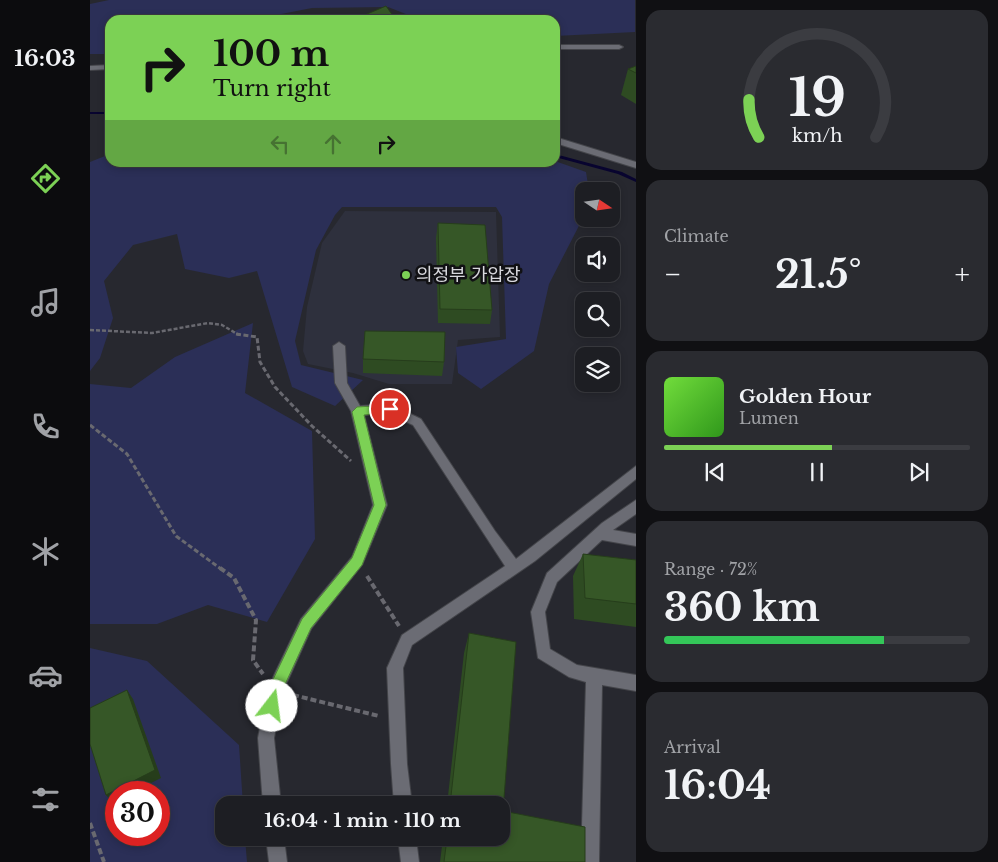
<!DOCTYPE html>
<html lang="en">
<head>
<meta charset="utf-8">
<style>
	:root { --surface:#1d1e23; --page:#2a2b30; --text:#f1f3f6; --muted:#a0a2a6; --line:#3b3c41; --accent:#7cd155 }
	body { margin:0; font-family:"Libre Baskerville","Noto Sans KR",serif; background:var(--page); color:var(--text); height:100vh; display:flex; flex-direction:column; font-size:19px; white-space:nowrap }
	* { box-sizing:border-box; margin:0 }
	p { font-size:16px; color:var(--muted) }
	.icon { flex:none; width:28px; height:28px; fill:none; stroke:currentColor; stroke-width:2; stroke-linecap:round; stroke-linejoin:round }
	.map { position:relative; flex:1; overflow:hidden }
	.panel { display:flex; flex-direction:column; gap:10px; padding:10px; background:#101013; width:362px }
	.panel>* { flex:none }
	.guide { position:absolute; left:15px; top:15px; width:455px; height:152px; border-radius:15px; box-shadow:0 2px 8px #0003,0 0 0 1px var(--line); background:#7cd155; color:#111; overflow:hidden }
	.needle { width:32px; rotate:103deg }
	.buttons { position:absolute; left:485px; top:182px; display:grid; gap:10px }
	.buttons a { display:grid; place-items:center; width:45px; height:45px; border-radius:10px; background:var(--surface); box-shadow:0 2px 8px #0003,0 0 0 1px var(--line); font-size:25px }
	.speed { position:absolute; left:15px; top:781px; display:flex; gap:10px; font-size:25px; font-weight:700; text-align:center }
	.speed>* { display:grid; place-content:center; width:65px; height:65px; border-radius:50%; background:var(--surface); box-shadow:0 2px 8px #0003,0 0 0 1px var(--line); line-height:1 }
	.speed .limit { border:8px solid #d22; background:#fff; color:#111 }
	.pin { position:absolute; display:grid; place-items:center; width:42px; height:42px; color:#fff; margin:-21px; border:2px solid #fff; border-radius:50%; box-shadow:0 1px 5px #0007 }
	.me { position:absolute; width:55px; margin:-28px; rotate:15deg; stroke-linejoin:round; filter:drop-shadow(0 0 4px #0008) }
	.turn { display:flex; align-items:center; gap:18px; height:105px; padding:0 25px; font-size:22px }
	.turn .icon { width:65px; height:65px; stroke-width:2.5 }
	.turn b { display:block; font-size:35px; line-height:42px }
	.lanes { display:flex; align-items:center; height:48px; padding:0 25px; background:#0003; justify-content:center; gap:25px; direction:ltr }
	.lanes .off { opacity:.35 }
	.big { font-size:38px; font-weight:800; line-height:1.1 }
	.panel .tile { flex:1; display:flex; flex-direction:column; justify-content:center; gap:8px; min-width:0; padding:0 18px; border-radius:15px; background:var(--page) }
	.panel .dial { align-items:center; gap:0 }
	.dial svg { height:130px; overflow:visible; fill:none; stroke:var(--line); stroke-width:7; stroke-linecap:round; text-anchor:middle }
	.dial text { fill:var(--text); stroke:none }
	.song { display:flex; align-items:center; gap:15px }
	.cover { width:60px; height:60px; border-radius:8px; background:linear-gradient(135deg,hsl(100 70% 55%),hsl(110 70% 35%)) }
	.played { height:5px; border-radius:2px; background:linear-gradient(90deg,var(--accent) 55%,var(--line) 55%) }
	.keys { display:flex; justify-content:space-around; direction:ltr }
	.heat { display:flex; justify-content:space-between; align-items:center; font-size:28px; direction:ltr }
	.charge { height:8px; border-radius:4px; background:linear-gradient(90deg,#34c759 72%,var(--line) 0) }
	.trip { position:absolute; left:125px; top:796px; width:295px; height:50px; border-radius:15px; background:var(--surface); box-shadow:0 2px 8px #0003,0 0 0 1px var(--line); font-weight:800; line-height:50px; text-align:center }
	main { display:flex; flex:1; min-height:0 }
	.menu { display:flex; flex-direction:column; width:90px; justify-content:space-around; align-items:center; background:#0c0c0e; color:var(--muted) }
	.menu .icon { width:35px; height:35px }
	.menu .selected { color:var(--accent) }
	.menu b { font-size:22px; color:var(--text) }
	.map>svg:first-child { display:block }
	.built { fill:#2e303d }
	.green { fill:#2b2f57; fill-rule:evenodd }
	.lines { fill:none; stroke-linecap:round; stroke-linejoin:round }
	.stream { fill:#08042f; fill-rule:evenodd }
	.service-casing { stroke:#44454a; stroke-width:2 }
	.minor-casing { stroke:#44454a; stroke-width:2 }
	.path-far2 { stroke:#696970; stroke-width:2.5; stroke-dasharray:4 2; stroke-linecap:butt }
	.path-far1 { stroke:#696970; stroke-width:3; stroke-dasharray:5 2.5; stroke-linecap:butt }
	.path { stroke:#696970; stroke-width:4; stroke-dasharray:6 3; stroke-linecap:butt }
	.service { fill:#6b6c74; fill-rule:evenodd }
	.minor { fill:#6b6c74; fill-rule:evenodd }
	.wall { fill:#2e4b22 }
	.shaded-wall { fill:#263d1b }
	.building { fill:#365727; stroke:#263d1b }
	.route { fill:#7cd155; stroke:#518837 }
	.poi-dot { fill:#7cd155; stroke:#111114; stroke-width:2 }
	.labels { text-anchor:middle; stroke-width:5; stroke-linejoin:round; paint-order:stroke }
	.poi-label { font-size:18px; fill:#d8d8dd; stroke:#111114; text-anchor:start }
</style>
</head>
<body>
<main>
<nav class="menu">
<b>16:03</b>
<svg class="icon selected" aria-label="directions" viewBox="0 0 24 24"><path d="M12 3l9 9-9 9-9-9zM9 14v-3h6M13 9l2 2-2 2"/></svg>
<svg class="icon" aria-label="music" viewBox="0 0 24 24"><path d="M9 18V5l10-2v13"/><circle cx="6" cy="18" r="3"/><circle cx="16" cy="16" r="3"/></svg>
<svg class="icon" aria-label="phone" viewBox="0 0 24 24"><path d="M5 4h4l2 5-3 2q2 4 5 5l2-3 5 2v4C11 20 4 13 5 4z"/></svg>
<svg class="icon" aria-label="climate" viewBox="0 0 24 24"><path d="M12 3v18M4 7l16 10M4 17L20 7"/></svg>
<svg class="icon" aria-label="car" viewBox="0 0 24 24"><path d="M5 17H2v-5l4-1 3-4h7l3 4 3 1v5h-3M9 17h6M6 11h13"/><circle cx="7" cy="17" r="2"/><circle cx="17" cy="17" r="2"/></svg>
<svg class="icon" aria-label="filters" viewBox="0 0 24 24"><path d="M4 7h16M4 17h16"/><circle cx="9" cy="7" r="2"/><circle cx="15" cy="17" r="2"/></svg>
</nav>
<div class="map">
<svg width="546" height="862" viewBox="0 0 546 862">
	<rect width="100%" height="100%" fill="#27282f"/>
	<polygon class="built" points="255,211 406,212 410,337 368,340 362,384 299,384 263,373 218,364 213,351 217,307 232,243"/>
	<g class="green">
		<polygon points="19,0 545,0 545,32 465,36 465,20 331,20 298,7 222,8 176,17 172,20 20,20 20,54 0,54 0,4"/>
		<polygon points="20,154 20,162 56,162 59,164 124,162 157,165 159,162 465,161 496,172 499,191 494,191 494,216 459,284 444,351 391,389 368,373 366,347 416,339 412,217 406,207 252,207 245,215 226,250 205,341 211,365 273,380 245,406 202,387 167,271 139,278 95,269 87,234 43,245 14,281 23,318 10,358 0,371 0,162"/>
		<polygon points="163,323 155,393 222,431 225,539 177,622 118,605 67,624 0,624 0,384 41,388 85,357"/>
		<path d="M0,648L57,661L149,745L153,805H134V838H155L157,862H0ZM26,792H69V835H26Z"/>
	</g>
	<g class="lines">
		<g class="stream">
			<rect x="0" y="112" width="20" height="2"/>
			<polygon points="465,154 532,172 546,179 546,182 528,174 465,157"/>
		</g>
		<defs>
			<polygon id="service" points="546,500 546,514 523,530 546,534 546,546 512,540 467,582 455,612 460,649 487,665 546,675 546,691 512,685 509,862 491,862 496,682 479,677 448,658 441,612 457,573 512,523"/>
			<g id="minor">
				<polygon points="465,45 529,45 533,47 529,49 465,49"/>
				<polygon points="20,65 20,69 0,70 0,66"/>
				<polygon points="465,137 546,162 546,168 465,143"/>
				<polygon points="249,342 255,346 257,383 270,406 300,404 331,419 405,531 426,559 546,466 546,479 445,561 322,645 313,668 317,764 322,805 304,805 301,764 297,668 312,635 415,566 323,425 299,414 274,415 297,505 272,565 221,629 193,691 184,738 191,805 173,805 168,738 177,690 211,619 262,557 283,505 261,411 245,383 243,346"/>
				<polygon points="176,838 194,838 197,862 179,862"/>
				<polygon points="308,838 326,838 329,862 311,862"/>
			</g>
		</defs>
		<use href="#service" class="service-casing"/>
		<use href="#minor" class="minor-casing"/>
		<polyline class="path-far2" points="0,330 62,333 118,323 132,325 149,335"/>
		<g class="path-far1">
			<polyline points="146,334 167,337 170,362 185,387 222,426 261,461"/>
			<polyline points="0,425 37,454 86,536 131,569"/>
		</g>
		<g class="path">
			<polyline points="130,568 144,578 166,620 163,660 173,674"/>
			<polyline points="277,576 309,626"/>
			<polyline points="203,695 289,716"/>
			<polyline points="0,823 14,862"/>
		</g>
		<use href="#service" class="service"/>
		<use href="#minor" class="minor"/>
	</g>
	<g class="wall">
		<polygon points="546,66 546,104 531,95 538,69"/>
		<polygon points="348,223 402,310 400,324 348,323 346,238"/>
		<polygon points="273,359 354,362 352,376 273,373"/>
		<polygon points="493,554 546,560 546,627 484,619 483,576"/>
		<polygon points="379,633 413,811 495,862 350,862 353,838 411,838 411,805 357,805 374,653"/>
	</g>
	<polygon class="shaded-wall" points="37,690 43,699 71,778 43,792 26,792 26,801 23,803 16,795"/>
	<g class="building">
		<polygon points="296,6 306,20 263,20"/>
		<polygon points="250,14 256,20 242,20"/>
		<polygon points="546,66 546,73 538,69"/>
		<polygon points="348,223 395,225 402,310 350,309"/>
		<polygon points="275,331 355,332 354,362 273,359"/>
		<polygon points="493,554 546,560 546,604 495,598"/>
		<polygon points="379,633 426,642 413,811 495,827 495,862 354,862 357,838 411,838 411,805 360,805"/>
		<polygon points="37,690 65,770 16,795 0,744 0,708"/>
	</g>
	<polygon class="route" points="300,405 306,409 304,412 274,415 296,505 272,565 221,628 192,691 187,711 182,714 177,711 175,706 178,690 212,619 262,558 284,505 262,412 267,407"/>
	<circle class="poi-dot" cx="316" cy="275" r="5"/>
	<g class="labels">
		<g class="poi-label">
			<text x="326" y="281">의정부 가압장</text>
		</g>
	</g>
</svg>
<div class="buttons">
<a><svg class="needle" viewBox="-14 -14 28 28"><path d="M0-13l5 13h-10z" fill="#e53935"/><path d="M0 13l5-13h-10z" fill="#a0a2a6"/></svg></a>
<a><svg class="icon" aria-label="sound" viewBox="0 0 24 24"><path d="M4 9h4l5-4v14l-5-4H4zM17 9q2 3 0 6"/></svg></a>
<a><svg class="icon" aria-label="search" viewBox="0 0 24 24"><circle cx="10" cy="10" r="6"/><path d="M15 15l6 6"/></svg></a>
<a><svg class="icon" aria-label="layers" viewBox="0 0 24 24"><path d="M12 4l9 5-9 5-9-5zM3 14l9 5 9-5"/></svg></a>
</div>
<div class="speed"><div class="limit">30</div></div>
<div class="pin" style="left:300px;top:409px;background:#d93025"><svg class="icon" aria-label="arrive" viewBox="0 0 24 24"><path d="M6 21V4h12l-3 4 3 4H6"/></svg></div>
<svg class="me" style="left:182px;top:706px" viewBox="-20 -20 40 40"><circle r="19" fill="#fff"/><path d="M0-13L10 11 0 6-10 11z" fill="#7cd155"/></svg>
<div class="trip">16:04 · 1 min · 110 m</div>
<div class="guide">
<div class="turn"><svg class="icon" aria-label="right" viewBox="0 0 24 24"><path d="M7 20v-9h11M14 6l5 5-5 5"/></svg><div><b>100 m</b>Turn right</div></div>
<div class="lanes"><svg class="icon off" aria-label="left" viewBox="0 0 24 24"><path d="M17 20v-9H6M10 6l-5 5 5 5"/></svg><svg class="icon off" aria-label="ahead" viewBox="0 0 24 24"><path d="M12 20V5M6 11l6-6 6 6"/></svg><svg class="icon" aria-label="right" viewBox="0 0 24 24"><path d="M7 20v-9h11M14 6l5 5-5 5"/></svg></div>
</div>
</div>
<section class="panel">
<div class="tile dial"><svg viewBox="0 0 100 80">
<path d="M14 69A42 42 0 1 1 86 69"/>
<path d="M14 69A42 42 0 0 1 8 46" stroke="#7cd155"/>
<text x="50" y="56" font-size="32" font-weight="700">19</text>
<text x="50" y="72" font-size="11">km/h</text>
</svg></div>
<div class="tile"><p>Climate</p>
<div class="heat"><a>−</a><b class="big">21.5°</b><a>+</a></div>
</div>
<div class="tile">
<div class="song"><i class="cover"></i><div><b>Golden Hour</b><p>Lumen</p></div></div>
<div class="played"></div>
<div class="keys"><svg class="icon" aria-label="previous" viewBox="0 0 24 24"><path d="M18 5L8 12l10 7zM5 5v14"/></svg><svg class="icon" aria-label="pause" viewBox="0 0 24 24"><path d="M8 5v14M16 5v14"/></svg><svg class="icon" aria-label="next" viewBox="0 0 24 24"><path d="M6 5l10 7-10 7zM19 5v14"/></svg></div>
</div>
<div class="tile"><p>Range · 72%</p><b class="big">360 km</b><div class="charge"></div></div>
<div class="tile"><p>Arrival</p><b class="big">16:04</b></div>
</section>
</main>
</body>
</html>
